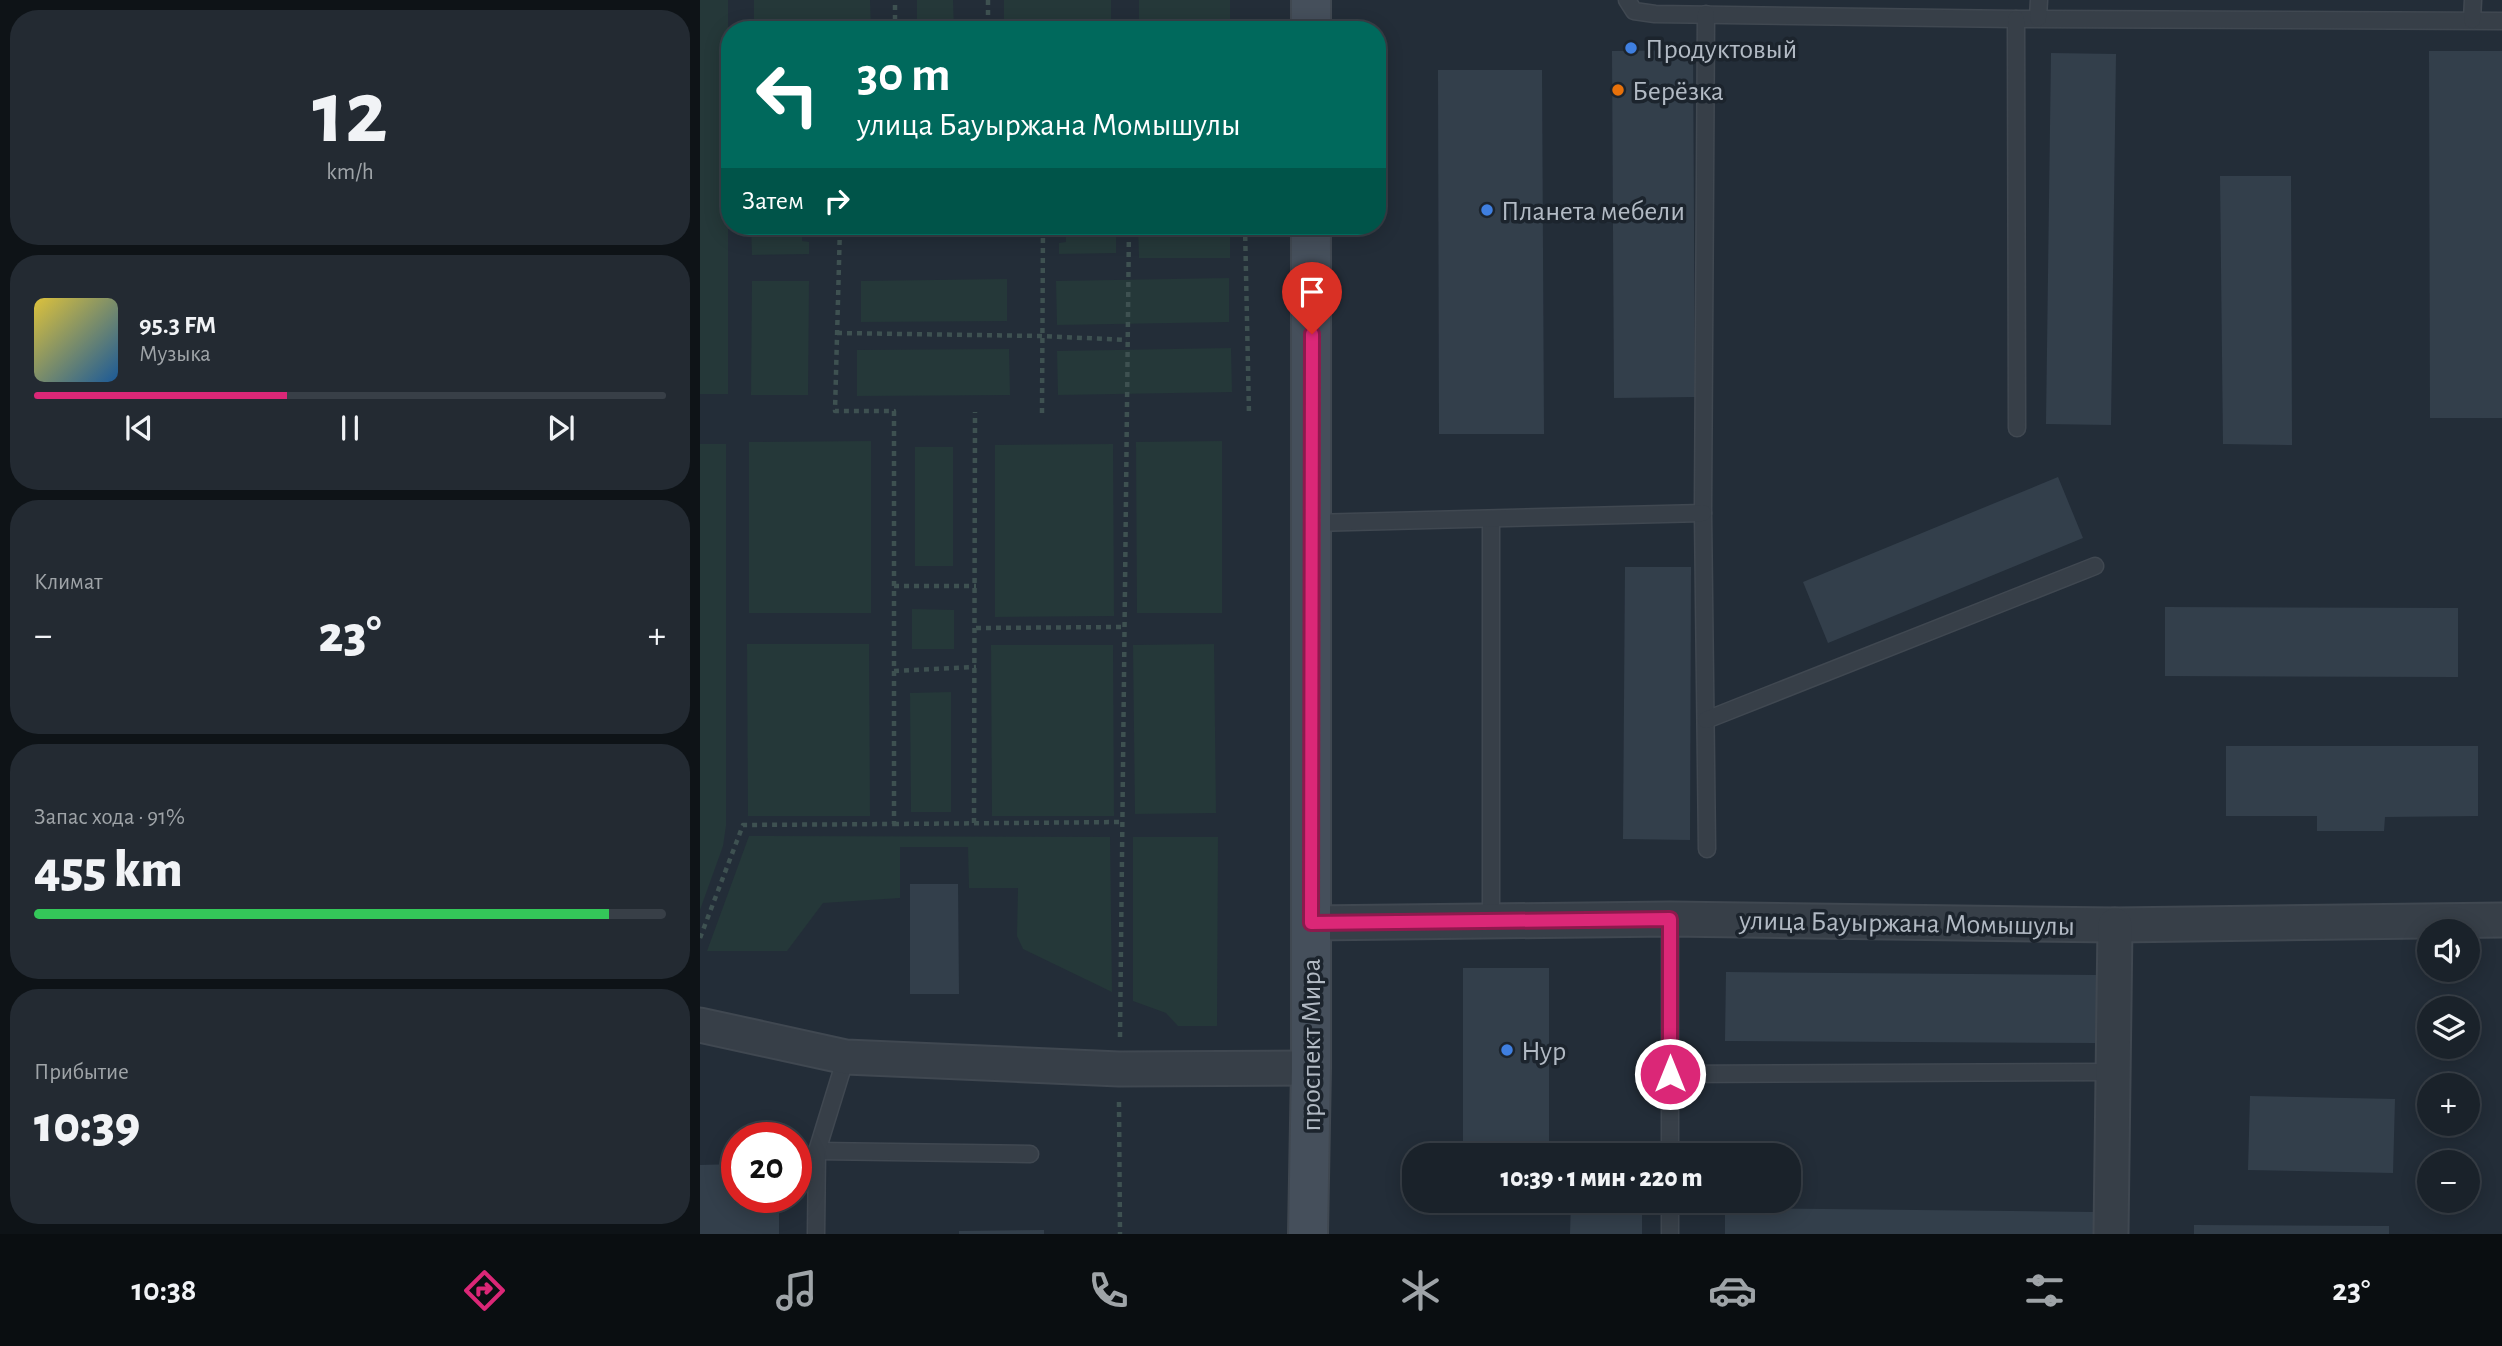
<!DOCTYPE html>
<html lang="ru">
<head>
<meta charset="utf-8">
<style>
	:root { --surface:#1a222a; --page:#232a32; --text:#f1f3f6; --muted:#9fa4a8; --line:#383f47; --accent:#db2777 }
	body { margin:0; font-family:"Alegreya Sans",sans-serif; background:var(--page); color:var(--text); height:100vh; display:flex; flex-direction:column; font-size:26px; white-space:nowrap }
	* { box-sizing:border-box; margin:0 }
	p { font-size:23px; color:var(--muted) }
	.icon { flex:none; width:38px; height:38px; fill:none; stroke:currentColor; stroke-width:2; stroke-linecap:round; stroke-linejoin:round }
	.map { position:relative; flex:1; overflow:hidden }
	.panel { display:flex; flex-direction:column; gap:10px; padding:10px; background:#0e1317; width:700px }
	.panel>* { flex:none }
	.hud { position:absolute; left:21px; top:21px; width:665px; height:214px; border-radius:28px; box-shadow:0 4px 18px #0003,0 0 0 2px var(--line); background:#00695c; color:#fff; overflow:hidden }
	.tools { position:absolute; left:1717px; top:919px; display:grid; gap:14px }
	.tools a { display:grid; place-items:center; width:63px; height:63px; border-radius:50%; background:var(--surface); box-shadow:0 4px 18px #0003,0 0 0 2px var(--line); font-size:35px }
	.speed { position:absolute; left:21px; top:1122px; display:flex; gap:14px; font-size:35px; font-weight:700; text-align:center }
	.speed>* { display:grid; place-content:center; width:91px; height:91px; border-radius:50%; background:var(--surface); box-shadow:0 4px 18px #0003,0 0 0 2px var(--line); line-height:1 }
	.speed .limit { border:10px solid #d22; background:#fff; color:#111 }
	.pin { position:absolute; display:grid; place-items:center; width:60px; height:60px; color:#fff; margin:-72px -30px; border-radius:50% 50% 50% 0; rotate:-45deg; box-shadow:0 0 7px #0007 }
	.pin .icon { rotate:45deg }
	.me { position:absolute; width:77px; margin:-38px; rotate:0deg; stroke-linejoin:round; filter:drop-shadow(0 0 5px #0008) }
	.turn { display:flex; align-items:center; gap:24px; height:147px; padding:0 21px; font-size:32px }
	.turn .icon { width:91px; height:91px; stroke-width:2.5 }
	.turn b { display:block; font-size:49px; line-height:60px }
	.then { display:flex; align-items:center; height:66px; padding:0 21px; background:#0003; gap:14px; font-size:26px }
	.big { font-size:52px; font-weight:800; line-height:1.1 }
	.panel .card { flex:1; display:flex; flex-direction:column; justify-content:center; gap:10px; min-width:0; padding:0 24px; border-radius:28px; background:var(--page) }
	.panel .dial { align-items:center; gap:0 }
	.dial b { font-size:91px; line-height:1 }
	.song { display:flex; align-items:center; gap:21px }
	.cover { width:84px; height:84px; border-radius:10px; background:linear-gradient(135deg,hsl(50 70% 55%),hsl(210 70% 35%)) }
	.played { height:7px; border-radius:4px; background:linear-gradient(90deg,var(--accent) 40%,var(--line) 40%) }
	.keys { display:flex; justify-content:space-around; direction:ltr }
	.heat { display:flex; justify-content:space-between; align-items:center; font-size:38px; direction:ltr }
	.charge { height:10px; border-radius:5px; background:linear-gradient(90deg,#34c759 91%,var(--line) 0) }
	.trip { position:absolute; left:702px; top:1143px; width:399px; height:70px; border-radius:28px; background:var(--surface); box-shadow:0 4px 18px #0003,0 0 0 2px var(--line); font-weight:800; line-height:70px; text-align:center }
	.dock { display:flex; height:112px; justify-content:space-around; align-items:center; background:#0a0e11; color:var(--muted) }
	.dock .icon { width:49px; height:49px }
	.dock .current { color:var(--accent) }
	.dock b { font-size:32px; color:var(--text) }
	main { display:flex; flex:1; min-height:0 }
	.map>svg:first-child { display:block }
	.green { fill:#253839 }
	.building { fill:#333f4b }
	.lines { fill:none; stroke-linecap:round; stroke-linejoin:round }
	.service-casing { stroke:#404851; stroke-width:19 }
	.minor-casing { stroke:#404851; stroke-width:37 }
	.secondary-casing { stroke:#404851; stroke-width:42 }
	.path { stroke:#3e5151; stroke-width:4.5; stroke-dasharray:5 5; stroke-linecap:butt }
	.service { stroke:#373f48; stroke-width:16 }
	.minor { stroke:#373f48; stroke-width:33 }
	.secondary { stroke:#454f5b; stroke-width:38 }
	.route-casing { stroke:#8e194d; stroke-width:18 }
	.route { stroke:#db2777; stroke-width:12 }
	.shop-dot { fill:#3f7fe0; stroke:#1c242d; stroke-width:2.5 }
	.food-dot { fill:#e8710a; stroke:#1c242d; stroke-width:2.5 }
	.labels { text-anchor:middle; stroke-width:7; stroke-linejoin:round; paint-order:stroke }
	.poi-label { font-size:28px; fill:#b2bac4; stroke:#1c242d; text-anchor:start }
	.street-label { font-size:28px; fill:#b2bac4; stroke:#1c242d }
</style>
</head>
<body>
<main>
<section class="panel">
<div class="card dial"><b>12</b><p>km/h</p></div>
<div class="card">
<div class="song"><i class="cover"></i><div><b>95.3 FM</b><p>Музыка</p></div></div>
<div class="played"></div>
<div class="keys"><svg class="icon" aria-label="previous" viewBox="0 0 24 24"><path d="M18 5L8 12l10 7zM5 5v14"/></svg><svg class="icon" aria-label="pause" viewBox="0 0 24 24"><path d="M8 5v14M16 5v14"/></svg><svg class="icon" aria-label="next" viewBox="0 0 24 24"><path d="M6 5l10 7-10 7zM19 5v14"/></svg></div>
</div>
<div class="card"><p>Климат</p>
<div class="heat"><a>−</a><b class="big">23°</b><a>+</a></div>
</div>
<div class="card"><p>Запас хода · 91%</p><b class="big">455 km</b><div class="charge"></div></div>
<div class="card"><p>Прибытие</p><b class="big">10:39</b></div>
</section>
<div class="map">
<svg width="1802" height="1234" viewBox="0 0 1802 1234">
	<rect width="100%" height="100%" fill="#232d38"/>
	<g class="green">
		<rect x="0" y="0" width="28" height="394"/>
		<polygon points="54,0 170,0 171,30 54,30"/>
		<polygon points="217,0 253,0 254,30 217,30"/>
		<rect x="304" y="0" width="107" height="30"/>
		<rect x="439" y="0" width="91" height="30"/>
		<polygon points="51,226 102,226 102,241 109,242 109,254 52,255"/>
		<polygon points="366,226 416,226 416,253 359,254 359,243 366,242"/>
		<polygon points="438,226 530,226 530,258 439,258"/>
		<polygon points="529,278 529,322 357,325 356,281"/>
		<polygon points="307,279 307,321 161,322 161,281"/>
		<polygon points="52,281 109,281 108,395 51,395"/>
		<polygon points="531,348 532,392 358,395 357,351"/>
		<polygon points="309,349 310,395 157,396 157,350"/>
		<polygon points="171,441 171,613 49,613 49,442"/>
		<polygon points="522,441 522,613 437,613 436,442"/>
		<polygon points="0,444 26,444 26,826 23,846 0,910"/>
		<polygon points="413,444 414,616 295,617 295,445"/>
		<rect x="215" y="447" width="38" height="119"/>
		<polygon points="212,609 254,610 254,649 212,649"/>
		<polygon points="47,644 169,644 170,816 48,816"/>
		<polygon points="514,644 516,813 435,814 433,645"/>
		<polygon points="291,645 413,645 414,816 292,816"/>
		<polygon points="251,692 251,812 211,812 210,693"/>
		<polygon points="49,836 410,837 412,992 323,949 317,936 318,888 269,888 268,847 200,847 200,898 123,903 87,951 7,951"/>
		<polygon points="433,837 518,837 517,1026 478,1026 466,1013 433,1001"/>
	</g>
	<g class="building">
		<polygon points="993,50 995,397 914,398 912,51"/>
		<polygon points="1729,51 1802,51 1802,418 1730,418"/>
		<polygon points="1351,53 1416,54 1411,425 1346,424"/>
		<polygon points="738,70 842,70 844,434 739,434"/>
		<polygon points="1520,176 1591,176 1592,445 1523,444"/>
		<polygon points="171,226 303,226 303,232 171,234"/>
		<polygon points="1358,477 1383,538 1128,643 1103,582"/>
		<polygon points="925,567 991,567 990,840 923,839"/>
		<polygon points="1465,607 1758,608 1758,677 1465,676"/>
		<polygon points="1526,746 1778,746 1778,816 1685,817 1684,831 1617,831 1617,816 1526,816"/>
		<polygon points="210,884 258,884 259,994 210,994"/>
		<rect x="763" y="968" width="86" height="183"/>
		<polygon points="1026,972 1398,975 1397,1043 1025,1041"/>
		<polygon points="1550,1096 1695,1099 1693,1173 1548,1170"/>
		<polygon points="37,1164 37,1197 79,1197 79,1234 0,1234 0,1165"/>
		<polygon points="871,1200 942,1200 942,1234 870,1234"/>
		<polygon points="1025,1208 1394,1212 1394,1234 1025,1234"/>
		<polygon points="1494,1225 1689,1226 1689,1234 1494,1234"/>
		<polygon points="344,1230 344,1234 259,1234 259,1231"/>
	</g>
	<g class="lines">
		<defs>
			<g id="service">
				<polyline points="927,0 934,11 955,14 1316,19 1802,21"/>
				<polyline points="1006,14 1003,513 1007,849"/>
				<polyline points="1338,18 1339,0"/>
				<polyline points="1316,19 1317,428"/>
				<polyline points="1772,20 1773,0"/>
				<polyline points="791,519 791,921"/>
				<polyline points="612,523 1003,513"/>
				<polyline points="1006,720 1395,566"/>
				<polyline points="970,919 970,1155"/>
				<polyline points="970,1074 1413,1072"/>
				<polyline points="117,1151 330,1154"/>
				<polyline points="970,1200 970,1234"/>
				<polyline points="116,1234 117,1151 146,1057"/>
			</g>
			<g id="minor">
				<polyline points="611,923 970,919 1415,925 1802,920"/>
				<polyline points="0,1025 146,1057 419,1069 611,1068"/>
				<polyline points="1411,1234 1415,925"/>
			</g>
			<g id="secondary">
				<polyline points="611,0 611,30"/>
				<polyline points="608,1234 611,1068 611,226"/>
			</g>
		</defs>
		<use href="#service" class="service-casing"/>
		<use href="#minor" class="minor-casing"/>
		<use href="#secondary" class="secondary-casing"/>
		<g class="path">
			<polyline points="288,0 288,30"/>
			<polyline points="195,30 195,0"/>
			<polyline points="545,226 549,414"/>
			<polyline points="137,333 342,336 427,340"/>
			<polyline points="342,413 343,226"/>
			<polyline points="194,586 276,586"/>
			<polyline points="276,628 423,627"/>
			<polyline points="194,671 276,667"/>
			<polyline points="274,823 275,412"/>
			<polyline points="194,824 422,822"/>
			<polyline points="0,938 43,825 194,824 194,411 135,411 140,226"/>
			<polyline points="420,1037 429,226"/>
			<polyline points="419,1102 420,1234"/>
		</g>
		<use href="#service" class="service"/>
		<use href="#minor" class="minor"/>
		<use href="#secondary" class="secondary"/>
	</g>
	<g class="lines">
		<defs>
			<polyline id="route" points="612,334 611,923 970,919 970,1074"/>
		</defs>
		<use href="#route" class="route-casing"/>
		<use href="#route" class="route"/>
	</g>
	<g class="shop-dot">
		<circle cx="931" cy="48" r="7"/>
		<circle cx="787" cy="210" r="7"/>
		<circle cx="807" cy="1050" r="7"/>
	</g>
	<circle class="food-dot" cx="918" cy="90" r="7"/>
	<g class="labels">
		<g class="poi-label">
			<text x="945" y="58">Продуктовый</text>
			<text x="932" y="100">Берёзка</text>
			<text x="801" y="220">Планета мебели</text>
			<text x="821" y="1060">Нур</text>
		</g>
		<g class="street-label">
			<text transform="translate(1207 922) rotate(1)" y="10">улица Бауыржана Момышулы</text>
			<text transform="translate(610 1045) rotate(-90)" y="10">проспект Мира</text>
		</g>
	</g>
</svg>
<div class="tools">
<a><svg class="icon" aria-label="sound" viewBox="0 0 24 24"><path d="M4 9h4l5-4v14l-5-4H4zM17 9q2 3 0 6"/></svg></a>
<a><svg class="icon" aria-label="layers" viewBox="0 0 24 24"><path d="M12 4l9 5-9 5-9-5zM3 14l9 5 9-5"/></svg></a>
<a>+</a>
<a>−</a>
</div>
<div class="speed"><div class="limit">20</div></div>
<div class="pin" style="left:612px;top:334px;background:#d93025"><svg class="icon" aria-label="arrive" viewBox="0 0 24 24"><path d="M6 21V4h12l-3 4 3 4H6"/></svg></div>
<svg class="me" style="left:970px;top:1074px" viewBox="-20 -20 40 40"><circle r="17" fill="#db2777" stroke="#fff" stroke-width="3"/><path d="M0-11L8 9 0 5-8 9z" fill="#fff"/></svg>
<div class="trip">10:39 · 1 мин · 220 m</div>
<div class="hud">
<div class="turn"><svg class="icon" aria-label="left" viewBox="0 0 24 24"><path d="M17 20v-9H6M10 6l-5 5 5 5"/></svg><div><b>30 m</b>улица Бауыржана Момышулы</div></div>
<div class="then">Затем<svg class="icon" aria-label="right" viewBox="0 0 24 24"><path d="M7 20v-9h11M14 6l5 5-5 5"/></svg></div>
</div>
</div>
</main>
<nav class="dock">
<b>10:38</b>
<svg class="icon current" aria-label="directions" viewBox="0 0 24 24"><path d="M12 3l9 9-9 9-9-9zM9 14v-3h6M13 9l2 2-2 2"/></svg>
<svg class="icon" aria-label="music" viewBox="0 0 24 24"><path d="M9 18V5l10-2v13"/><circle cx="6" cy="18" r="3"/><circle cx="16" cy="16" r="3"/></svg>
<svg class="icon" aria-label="phone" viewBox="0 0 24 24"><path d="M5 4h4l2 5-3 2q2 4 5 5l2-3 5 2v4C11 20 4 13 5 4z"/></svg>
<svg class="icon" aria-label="climate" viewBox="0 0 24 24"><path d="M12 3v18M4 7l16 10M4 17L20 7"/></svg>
<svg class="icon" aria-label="car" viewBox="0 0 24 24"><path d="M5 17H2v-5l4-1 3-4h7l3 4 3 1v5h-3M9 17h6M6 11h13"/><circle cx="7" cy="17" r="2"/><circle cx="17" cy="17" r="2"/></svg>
<svg class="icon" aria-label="filters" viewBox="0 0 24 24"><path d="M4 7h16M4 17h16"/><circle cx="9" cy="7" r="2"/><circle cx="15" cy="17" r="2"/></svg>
<b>23°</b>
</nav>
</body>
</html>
